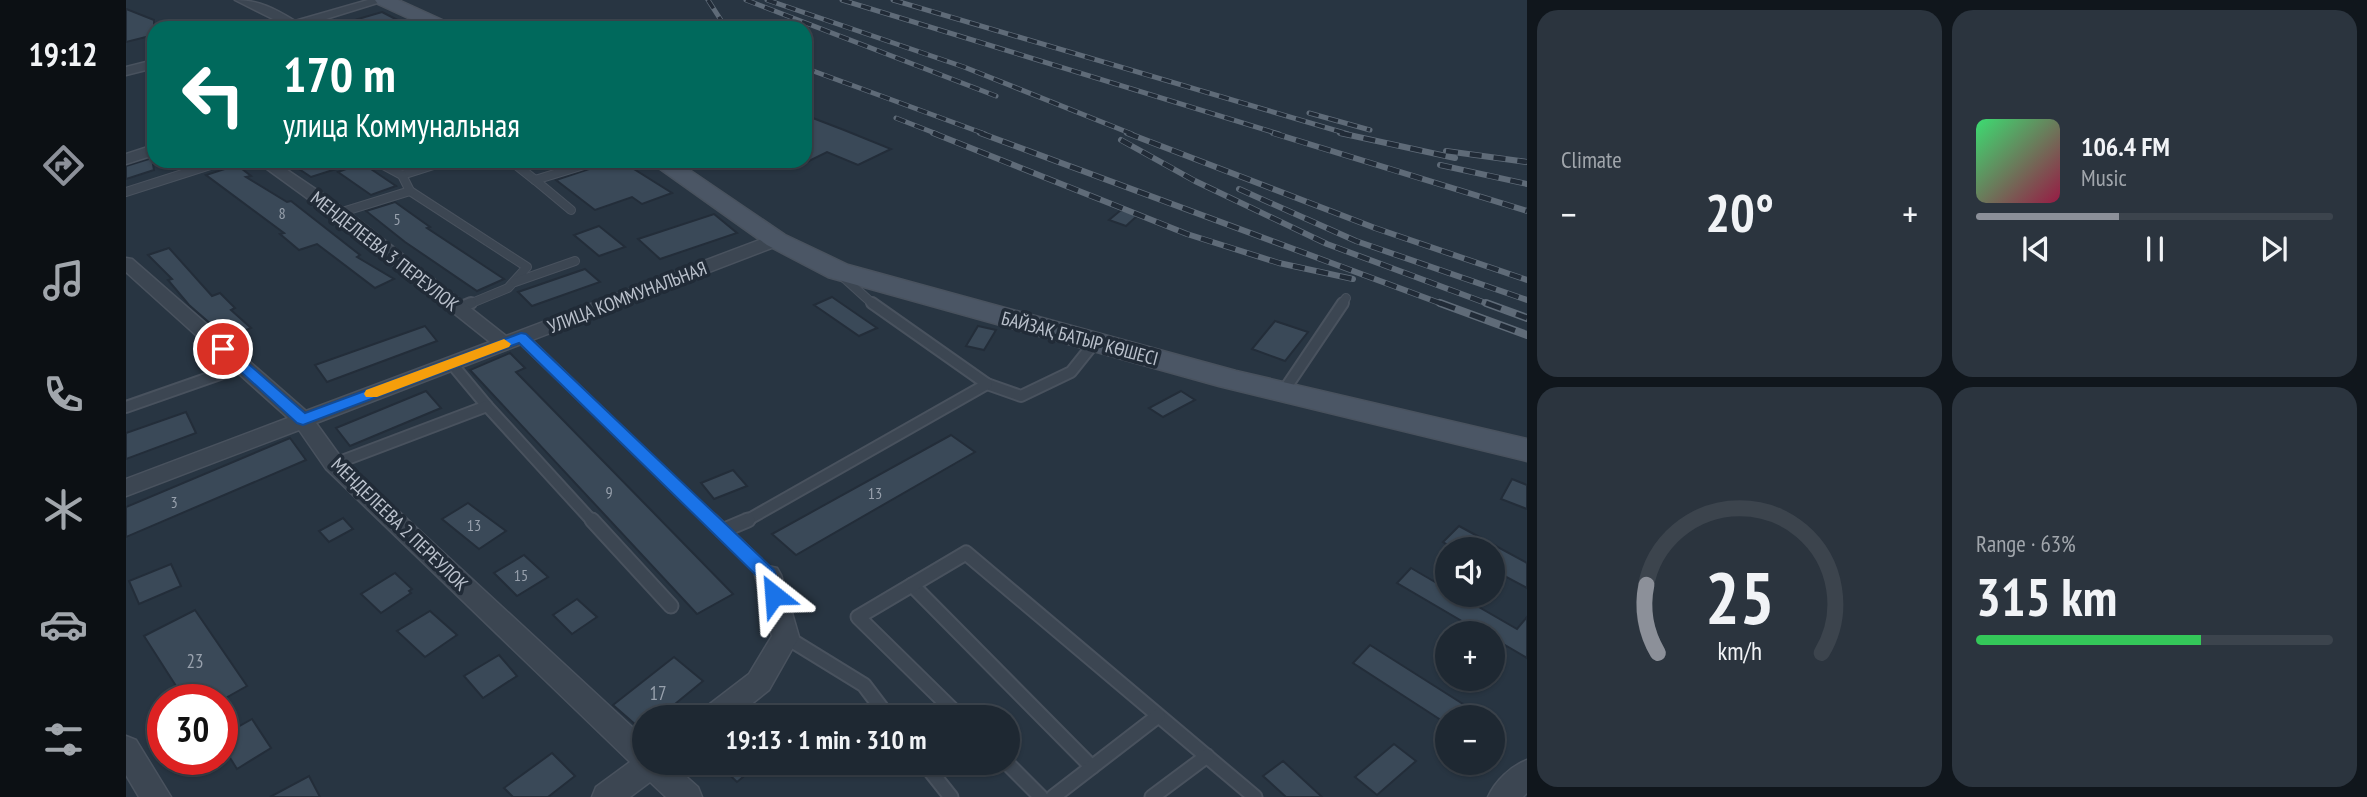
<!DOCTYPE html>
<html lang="en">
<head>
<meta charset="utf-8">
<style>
	:root { --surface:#1e2832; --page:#2b343e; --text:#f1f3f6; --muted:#a1a6ac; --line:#3c444d; --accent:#8c9099 }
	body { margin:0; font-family:"PT Sans Narrow",sans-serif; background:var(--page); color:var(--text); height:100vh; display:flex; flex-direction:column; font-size:26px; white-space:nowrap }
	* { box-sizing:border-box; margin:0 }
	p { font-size:23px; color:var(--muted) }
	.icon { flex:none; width:38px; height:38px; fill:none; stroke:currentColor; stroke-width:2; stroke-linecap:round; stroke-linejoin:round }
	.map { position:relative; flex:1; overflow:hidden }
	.panel { display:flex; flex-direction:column; gap:10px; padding:10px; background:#10161c; width:840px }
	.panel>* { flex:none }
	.guide { position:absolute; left:21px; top:21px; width:665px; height:147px; border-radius:21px; box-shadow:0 2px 5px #0004,0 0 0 2px var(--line); background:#00695c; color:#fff; overflow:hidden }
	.tools { position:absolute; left:1309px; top:537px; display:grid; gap:14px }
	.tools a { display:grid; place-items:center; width:70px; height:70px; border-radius:50%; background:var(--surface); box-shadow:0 2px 5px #0004,0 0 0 2px var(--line); font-size:35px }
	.speed { position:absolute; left:21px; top:684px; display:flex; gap:14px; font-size:35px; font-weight:700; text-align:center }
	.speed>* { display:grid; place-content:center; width:91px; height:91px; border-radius:50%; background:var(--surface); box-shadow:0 2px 5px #0004,0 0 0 2px var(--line); line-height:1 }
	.speed .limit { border:10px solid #d22; background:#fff; color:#111 }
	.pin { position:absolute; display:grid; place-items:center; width:60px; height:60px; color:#fff; margin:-30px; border:4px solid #fff; border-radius:50%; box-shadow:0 2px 7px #0007 }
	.me { position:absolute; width:77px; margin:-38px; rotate:332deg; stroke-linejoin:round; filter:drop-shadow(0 0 5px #0008) }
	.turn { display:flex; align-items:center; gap:24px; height:147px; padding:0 21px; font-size:32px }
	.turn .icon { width:91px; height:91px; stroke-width:2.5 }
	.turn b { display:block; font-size:49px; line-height:60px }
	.big { font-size:52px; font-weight:800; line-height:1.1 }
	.panel .widget { flex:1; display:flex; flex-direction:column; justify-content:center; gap:10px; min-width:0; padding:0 24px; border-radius:21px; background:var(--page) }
	.panel .dial { align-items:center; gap:0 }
	.dial svg { height:182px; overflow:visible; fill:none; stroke:var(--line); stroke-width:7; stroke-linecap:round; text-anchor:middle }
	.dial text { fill:var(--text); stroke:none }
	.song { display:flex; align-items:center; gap:21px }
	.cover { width:84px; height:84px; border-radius:10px; background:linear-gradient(135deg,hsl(140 70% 55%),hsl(340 70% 35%)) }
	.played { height:7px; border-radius:4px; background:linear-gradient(90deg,var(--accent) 40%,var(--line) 40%) }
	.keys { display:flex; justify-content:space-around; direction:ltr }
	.heat { display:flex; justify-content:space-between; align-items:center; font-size:38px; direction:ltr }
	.charge { height:10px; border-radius:5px; background:linear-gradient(90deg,#34c759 63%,var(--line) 0) }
	.panel .tiles { flex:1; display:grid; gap:10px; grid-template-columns:repeat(2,1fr) }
	.trip { position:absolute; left:506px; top:705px; width:388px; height:70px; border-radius:35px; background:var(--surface); box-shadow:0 2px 5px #0004,0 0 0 2px var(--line); font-weight:800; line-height:70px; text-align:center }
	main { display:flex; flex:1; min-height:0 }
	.tabs { display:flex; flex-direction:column; width:126px; justify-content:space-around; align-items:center; background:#0c1014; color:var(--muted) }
	.tabs .icon { width:49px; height:49px }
	.tabs .on { color:var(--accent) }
	.tabs b { font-size:32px; color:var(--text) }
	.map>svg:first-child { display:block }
	.building { fill:#3a4958; stroke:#232d39; stroke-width:2 }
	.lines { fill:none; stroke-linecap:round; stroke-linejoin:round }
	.service-far2-casing { stroke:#49525e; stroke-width:10 }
	.service-far1-casing { stroke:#49525e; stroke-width:14 }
	.service-casing { stroke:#49525e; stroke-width:17 }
	.minor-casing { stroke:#49525e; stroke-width:3 }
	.secondary-casing { stroke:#49525e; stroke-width:3 }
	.service-far2 { stroke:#3c4652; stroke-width:8 }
	.service-far1 { stroke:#3c4652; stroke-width:10 }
	.service { stroke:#3c4652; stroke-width:13 }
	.minor { fill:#3c4652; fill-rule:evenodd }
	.secondary { fill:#4b5665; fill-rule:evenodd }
	.rail-far2-casing { stroke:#5f6b78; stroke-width:5 }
	.rail-far1-casing { stroke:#5f6b78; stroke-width:6 }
	.rail-casing { stroke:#5f6b78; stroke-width:8 }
	.rail-far2 { stroke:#212b37; stroke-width:3.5; stroke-dasharray:10; stroke-linecap:butt }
	.rail-far1 { stroke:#212b37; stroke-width:4.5; stroke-dasharray:12; stroke-linecap:butt }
	.rail { stroke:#212b37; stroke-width:5; stroke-dasharray:16; stroke-linecap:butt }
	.route { fill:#1a73e8; stroke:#114b97; stroke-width:2 }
	.slow { fill:#f59e0b }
	.labels { text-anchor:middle; stroke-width:7; stroke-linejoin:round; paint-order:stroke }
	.number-label { font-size:16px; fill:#98a1ad }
	.street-label { font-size:19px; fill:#bac1cc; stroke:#212b37 }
	.near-number-label { font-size:19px; fill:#98a1ad }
</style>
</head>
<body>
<main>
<nav class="tabs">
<b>19:12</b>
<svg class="icon on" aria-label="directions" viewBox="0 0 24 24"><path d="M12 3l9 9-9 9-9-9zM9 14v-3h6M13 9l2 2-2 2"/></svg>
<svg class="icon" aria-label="music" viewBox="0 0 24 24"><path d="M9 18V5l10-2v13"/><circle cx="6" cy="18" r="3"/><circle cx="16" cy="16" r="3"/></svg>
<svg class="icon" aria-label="phone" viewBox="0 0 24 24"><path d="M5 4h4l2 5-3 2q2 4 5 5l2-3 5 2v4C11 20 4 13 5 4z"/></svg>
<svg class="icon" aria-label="climate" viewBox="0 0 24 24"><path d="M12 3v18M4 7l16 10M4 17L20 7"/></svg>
<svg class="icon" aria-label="car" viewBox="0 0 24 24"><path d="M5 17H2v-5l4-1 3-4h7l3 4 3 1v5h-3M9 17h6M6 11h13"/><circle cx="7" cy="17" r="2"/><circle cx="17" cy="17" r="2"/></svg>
<svg class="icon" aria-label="filters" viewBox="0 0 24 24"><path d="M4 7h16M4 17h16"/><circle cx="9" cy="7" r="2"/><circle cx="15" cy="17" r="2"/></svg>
</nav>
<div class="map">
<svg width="1401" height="797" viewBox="0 0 1401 797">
	<rect width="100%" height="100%" fill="#283542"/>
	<g class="building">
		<polygon points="0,9 28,20 28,35 0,42"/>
		<polygon points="256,12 287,28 249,28 232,19"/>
		<polygon points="679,115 718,130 765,149 732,165 701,152 679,163"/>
		<polygon points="26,158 28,170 0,179 0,166"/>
		<polygon points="161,161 226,161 226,164 185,177"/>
		<polygon points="487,161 495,161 546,193 516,204 506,197 469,210 430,180"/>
		<polygon points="236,163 270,186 245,195 212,172"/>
		<polygon points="111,165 125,176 120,177 161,202 165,201 234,255 231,257 268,279 249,288 191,244 173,250 154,234 158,233 80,175"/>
		<polygon points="269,202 304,227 301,228 378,279 351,291 279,242 240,211"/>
		<polygon points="995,210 1012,215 1000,226 983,220"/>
		<polygon points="588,214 611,233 534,259 512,239"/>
		<polygon points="473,226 499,247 473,256 448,235"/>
		<polygon points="43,248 86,296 94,293 109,308 105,310 125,328 101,338 63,305 42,280 46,279 22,255"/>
		<polygon points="459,269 474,282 406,306 392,292"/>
		<polygon points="706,297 751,328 733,336 688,305"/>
		<polygon points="1149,321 1182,332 1159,361 1126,349"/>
		<polygon points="299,326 311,341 201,382 189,365"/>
		<polygon points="852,326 870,330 858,350 840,346"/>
		<polygon points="384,353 399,368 390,372 607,594 571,614 344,370"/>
		<polygon points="300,391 315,408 224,446 210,428"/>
		<polygon points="1055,391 1069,400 1037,417 1023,408"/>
		<polygon points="60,412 70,433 0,459 0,433"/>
		<polygon points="825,435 849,452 670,555 646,534"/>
		<polygon points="164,438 180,460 0,537 0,507"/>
		<polygon points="607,470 621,486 588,499 575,483"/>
		<polygon points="1386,479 1401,485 1401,509 1375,499"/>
		<polygon points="342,503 380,531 353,549 316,519"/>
		<polygon points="217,518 227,529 203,542 193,531"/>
		<polygon points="1333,526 1401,563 1401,588 1367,570 1367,550 1330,550 1317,542"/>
		<polygon points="398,555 422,577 391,596 368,573"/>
		<polygon points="45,564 55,586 13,604 3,581"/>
		<polygon points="1285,568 1321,589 1321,595 1332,595 1391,629 1401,617 1401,658 1367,638 1367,634 1358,634 1271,583"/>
		<polygon points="269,573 286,589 283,591 285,593 255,613 235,594"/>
		<polygon points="451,599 471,617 446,634 427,615"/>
		<polygon points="69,610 121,686 96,700 59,700 18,636"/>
		<polygon points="304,611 331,635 299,657 271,631"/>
		<polygon points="1244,645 1359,718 1321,718 1321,724 1227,663"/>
		<polygon points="373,655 391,676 357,698 338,676"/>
		<polygon points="548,657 577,681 532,718 518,718 518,732 487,705"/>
		<polygon points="126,719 145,748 111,769 96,745 96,736"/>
		<polygon points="1268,744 1290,761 1251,795 1229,777"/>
		<polygon points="426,753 449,776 422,797 387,797 378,788"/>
		<polygon points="1157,761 1196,797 1160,797 1137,776"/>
		<polygon points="591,763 634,763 611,782"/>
		<polygon points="183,776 194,797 144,797"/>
	</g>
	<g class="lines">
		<defs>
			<g id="service-far2">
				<polyline points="385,161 409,180"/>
				<polyline points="276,175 320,161"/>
				<polyline points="284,191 401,267 382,288 341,305"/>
				<polyline points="0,192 97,161"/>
				<polyline points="445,210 409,180 471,161"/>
				<polyline points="213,213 284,191 276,175 250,161"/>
				<polyline points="716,276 748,305"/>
				<polyline points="389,282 449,261"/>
				<polyline points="1215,305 1220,298"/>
			</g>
			<g id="service-far1">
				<polyline points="333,308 345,303"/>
				<polyline points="395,337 587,522"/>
				<polyline points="326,364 361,406"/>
				<polyline points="861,384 895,396 945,372 969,342"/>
				<polyline points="1157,392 1217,303"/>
				<polyline points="0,407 117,366"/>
				<polyline points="208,464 361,406 467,522"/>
				<polyline points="618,522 861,384 746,303"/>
			</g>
			<g id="service">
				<polyline points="466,520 545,606"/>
				<polyline points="585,520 642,575"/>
				<polyline points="596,531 622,520"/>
				<polyline points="786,585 966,767"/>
				<polyline points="660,637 738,685 763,718"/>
				<polyline points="835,718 732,617 840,553 1129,797"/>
				<polyline points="798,763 825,797"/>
				<polyline points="881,763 915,797"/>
				<polyline points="927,797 1032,716"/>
				<polyline points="1026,797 1081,756"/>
			</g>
			<g id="minor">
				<path d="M109,0C133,0 149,9 169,21L242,0H261L171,28H152L157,24Z"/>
				<polygon points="28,60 28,68 0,75 0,67"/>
				<polygon points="28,145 28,155 0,164 0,154"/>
				<polygon points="130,161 148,161 219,209 380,336 644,236 656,236 659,240 656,244 190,423 216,459 518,738 518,763 545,763 572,787 576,797 540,797 524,782 504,797 466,797 470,787 504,762 200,469 173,430 0,496 0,479 162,418 0,272 0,258 6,259 180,411 364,342 207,217"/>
				<polygon points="642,566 651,568 655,575 673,637 643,690 608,718 572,718 576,710 623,674 646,636 629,575 633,568"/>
				<polygon points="0,736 10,740 45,797 13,797 0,775"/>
				<path d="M1401,760V793L1397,797H1362C1369,781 1385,766 1401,760Z"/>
			</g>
			<g id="secondary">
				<polygon points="249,0 272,0 325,24 328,28 304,28 252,4"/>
				<polygon points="523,161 550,161 659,235 722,265 1110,371 1401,439 1401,461 1093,386 702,277 641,245"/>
			</g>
		</defs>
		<use href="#service-far2" class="service-far2-casing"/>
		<use href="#service-far1" class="service-far1-casing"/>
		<use href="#service" class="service-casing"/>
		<use href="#minor" class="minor-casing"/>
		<use href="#secondary" class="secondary-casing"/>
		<use href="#service-far2" class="service-far2"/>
		<use href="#service-far1" class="service-far1"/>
		<use href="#service" class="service"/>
		<use href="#minor" class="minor"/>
		<use href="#secondary" class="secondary"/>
		<defs>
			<g id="rail-far2">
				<polyline points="582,0 600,28"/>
				<polyline points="620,0 870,96"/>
				<polyline points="641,0 838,67 1006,134"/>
				<polyline points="716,0 1153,134"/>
				<polyline points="767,0 1222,134"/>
				<polyline points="679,68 859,134"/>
				<polyline points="1183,113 1244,130"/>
				<polyline points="770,118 811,134"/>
			</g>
			<g id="rail-far1">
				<polyline points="807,133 1061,234 1153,263 1227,279"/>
				<polyline points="854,133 1319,305"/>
				<polyline points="1001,133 1249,228 1401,280"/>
				<polyline points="1147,133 1401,211"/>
				<polyline points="1214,133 1329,158"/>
				<polyline points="995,140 1069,181 1201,244 1365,305"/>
				<polyline points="1320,151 1401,162"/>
				<polyline points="1314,165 1401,184"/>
				<polyline points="1113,189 1230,241 1401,300"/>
			</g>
			<g id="rail">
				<polyline points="1314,303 1401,335"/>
				<polyline points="1360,303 1401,318"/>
			</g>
		</defs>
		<use href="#rail-far2" class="rail-far2-casing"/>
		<use href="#rail-far1" class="rail-far1-casing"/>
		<use href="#rail" class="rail-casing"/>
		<use href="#rail-far2" class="rail-far2"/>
		<use href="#rail-far1" class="rail-far1"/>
		<use href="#rail" class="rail"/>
	</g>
	<polygon class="route" points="395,333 400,334 648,570 658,595 655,601 648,603 641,601 633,578 393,343 177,425 171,423 90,349 92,346 102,346 179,413"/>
	<polygon class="slow" points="378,339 385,344 383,347 251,397 240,397 238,394 240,390"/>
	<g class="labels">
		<g class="number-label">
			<text x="156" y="219">8</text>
			<text x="271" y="225">5</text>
			<text x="483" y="498">9</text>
			<text x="749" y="499">13</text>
			<text x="48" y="508">3</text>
			<text x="348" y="531">13</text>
			<text x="395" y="581">15</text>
		</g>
		<g class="street-label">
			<text transform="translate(259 251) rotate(38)" y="7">МЕНДЕЛЕЕВА 3 ПЕРЕУЛОК</text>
			<text transform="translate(501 297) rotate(-21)" y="7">УЛИЦА КОММУНАЛЬНАЯ</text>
			<text transform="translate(954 338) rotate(15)" y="7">БАЙЗАҚ БАТЫР КӨШЕСІ</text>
			<text transform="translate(274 524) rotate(44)" y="7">МЕНДЕЛЕЕВА 2 ПЕРЕУЛОК</text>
		</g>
		<g class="near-number-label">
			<text x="69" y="668">23</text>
			<text x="532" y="700">17</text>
		</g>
	</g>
</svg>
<div class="tools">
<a><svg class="icon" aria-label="sound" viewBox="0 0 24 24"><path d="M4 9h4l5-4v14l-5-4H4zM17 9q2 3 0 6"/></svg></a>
<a>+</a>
<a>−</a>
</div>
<div class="speed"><div class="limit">30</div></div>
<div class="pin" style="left:97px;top:349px;background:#d93025"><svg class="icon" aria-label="arrive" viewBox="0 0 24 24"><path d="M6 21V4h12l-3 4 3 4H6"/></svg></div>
<svg class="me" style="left:648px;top:595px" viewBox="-20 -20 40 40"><path d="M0-17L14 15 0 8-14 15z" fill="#1a73e8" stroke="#fff" stroke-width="4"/></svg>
<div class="trip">19:13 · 1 min · 310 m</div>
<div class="guide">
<div class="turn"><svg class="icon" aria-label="left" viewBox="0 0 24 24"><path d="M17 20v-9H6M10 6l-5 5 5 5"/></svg><div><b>170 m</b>улица Коммунальная</div></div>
</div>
</div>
<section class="panel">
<div class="tiles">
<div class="widget"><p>Climate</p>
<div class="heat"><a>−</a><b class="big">20°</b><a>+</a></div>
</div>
<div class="widget">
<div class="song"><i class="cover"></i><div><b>106.4 FM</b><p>Music</p></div></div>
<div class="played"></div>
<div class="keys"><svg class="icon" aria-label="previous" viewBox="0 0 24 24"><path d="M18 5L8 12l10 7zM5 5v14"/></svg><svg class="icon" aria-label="pause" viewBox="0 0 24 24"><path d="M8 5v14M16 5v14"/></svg><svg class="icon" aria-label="next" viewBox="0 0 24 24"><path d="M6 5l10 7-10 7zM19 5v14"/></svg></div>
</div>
<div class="widget dial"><svg viewBox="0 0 100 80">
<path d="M14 69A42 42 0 1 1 86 69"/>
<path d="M14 69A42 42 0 0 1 9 39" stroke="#8c9099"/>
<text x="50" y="56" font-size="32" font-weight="700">25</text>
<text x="50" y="72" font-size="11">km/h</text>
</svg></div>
<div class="widget"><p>Range · 63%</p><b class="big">315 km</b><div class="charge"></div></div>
</div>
</section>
</main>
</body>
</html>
